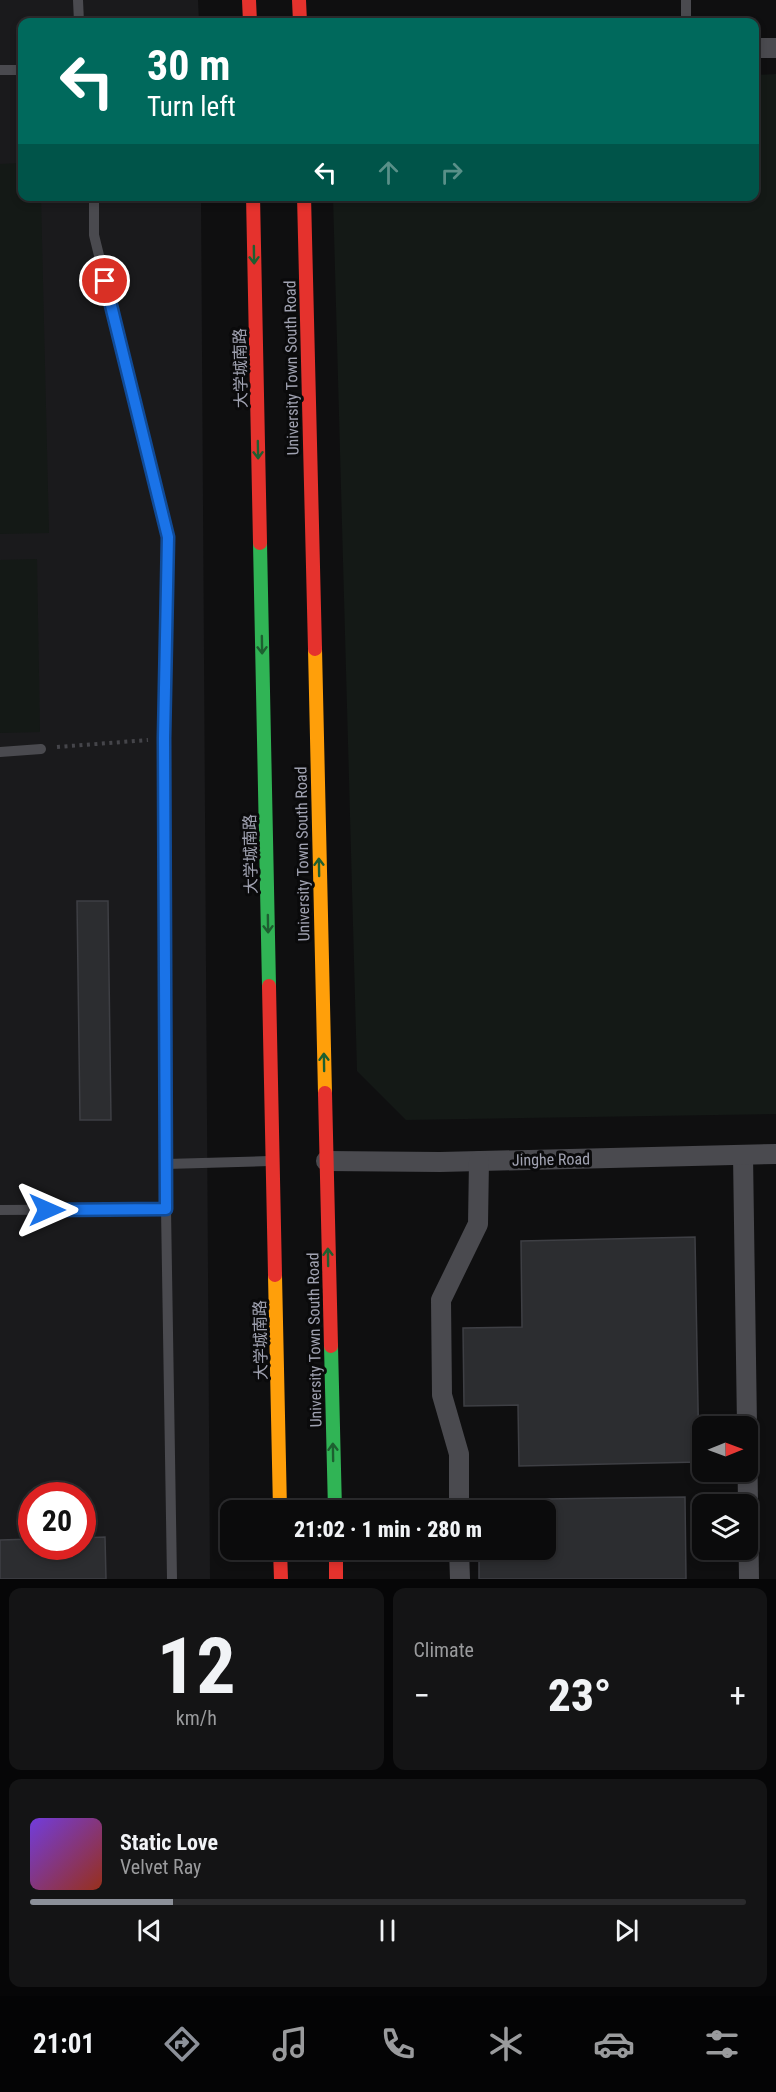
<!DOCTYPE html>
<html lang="en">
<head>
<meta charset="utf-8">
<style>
	:root { --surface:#0b0b0c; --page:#141415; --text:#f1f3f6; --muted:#9a9b9d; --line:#2b2b2d; --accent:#8c9099 }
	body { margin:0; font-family:"Roboto Condensed","Noto Sans SC",sans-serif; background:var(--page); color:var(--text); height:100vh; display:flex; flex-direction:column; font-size:22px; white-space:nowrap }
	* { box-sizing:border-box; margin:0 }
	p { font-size:20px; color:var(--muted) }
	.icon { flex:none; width:33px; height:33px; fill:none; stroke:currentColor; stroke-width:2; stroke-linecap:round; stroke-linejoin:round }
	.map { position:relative; height:1579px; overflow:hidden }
	.sheet { display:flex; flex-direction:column; gap:9px; padding:9px; background:#060607; flex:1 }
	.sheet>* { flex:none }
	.top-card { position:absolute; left:18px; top:18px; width:741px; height:183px; border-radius:12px; box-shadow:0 3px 9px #0003,0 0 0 2px var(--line); background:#00695c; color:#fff; overflow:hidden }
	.needle { width:39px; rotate:89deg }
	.controls { position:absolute; left:692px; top:1416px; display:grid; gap:12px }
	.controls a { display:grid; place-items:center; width:66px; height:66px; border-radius:12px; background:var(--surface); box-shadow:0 3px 9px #0003,0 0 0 2px var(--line); font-size:30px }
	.speed { position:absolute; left:18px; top:1482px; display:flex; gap:12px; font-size:30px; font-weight:700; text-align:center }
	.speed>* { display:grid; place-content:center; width:78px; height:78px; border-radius:50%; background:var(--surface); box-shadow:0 3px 9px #0003,0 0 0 2px var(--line); line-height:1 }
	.speed .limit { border:9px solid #d22; background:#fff; color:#111 }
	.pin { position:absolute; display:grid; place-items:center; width:51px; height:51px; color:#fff; margin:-26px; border:3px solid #fff; border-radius:50%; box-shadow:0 2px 6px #0007 }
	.me { position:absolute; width:66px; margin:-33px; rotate:90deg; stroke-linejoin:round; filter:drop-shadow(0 0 4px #0008) }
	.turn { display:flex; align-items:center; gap:21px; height:126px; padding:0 30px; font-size:27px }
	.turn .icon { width:78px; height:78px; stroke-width:2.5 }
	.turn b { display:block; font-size:42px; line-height:51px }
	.lanes { display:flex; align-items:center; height:57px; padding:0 30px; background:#0003; justify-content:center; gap:30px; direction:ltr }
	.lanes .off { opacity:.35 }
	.big { font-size:45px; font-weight:800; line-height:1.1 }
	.sheet .tile { flex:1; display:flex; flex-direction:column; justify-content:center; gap:9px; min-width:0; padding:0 21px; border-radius:12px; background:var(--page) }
	.sheet .dial { align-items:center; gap:0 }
	.dial b { font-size:78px; line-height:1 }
	.song { display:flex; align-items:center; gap:18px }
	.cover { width:72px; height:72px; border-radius:9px; background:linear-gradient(135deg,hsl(260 70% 55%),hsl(10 70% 35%)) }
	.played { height:6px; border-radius:3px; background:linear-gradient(90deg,var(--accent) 20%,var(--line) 20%) }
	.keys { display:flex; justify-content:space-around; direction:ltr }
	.heat { display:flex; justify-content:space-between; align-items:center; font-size:33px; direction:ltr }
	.sheet .tiles { flex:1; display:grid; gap:9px; grid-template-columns:1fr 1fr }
	.tile:last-child { grid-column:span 2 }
	.trip { position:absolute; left:220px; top:1500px; width:336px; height:60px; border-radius:12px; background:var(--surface); box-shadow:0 3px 9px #0003,0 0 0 2px var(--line); font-weight:800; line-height:60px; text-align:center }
	.dock { display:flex; height:96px; justify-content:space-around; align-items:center; background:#040405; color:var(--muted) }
	.dock .icon { width:42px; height:42px }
	.dock .on { color:var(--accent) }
	.dock b { font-size:27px; color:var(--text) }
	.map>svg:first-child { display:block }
	.built { fill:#1a1a1c; fill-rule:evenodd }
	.green { fill:#141916 }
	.building { fill:#2c2d30; stroke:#3e3f44; stroke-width:1.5 }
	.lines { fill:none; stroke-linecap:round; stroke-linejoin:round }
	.path { stroke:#45454a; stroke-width:4; stroke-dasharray:3 4.5; stroke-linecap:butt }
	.lane { stroke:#4a4a4f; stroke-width:10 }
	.street { stroke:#4a4a4f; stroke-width:20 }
	.fast { stroke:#30b455; stroke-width:14 }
	.slow { stroke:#ff9f0a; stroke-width:14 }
	.jam { stroke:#e5322d; stroke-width:14 }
	.oneway { stroke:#1d5f30 }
	.route-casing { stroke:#114b97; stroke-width:15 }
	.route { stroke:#1a73e8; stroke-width:10 }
	.labels { text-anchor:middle; stroke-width:6; stroke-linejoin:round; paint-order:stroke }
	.street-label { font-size:16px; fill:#a0a2b1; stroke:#0a0a0b }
</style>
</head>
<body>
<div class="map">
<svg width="776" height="1579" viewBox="0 0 776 1579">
	<rect width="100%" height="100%" fill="#0f0f10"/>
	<path class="built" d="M0,0H198L199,22H22V196L201,197L210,1579H0ZM32,1496H82V1546H32Z"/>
	<g class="green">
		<polygon points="776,74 776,1114 406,1120 357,1071 333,197 754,196 755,75"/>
		<polygon points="22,163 22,196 41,197 49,533 0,534 0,164"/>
		<polygon points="37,559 40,732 0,733 0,560"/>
	</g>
	<g class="building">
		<polygon points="77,901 108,901 111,1120 80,1120"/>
		<polygon points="695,1237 699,1462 519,1466 518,1405 464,1406 463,1328 522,1327 521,1241"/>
		<polygon points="685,1497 686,1579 479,1579 479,1550 546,1550 546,1510 478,1510 478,1500"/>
		<polygon points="105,1537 106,1579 0,1579 0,1540 32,1539 32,1546 82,1546 82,1538"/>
	</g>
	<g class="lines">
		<polyline class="path" points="57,747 148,740"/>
		<g class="lane">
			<polyline points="78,0 79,22"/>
			<polyline points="686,0 686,22"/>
			<polyline points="0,70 22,70"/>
			<polyline points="94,196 94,235 168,537 164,738 166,1209 172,1579"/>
			<polyline points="0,752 41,749"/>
			<polyline points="166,1164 269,1161"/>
			<polyline points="0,1210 166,1209"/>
		</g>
		<g class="street">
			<polyline points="754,48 776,48"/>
			<polyline points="743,1155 747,1426"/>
			<polyline points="326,1161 440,1162 776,1154"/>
			<polyline points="747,1429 749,1579"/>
			<polyline points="459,1510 459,1454 442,1395 441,1300 478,1224 479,1161"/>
			<polyline points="459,1550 460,1579"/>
		</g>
		<g class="fast">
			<polyline points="260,543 269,986"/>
			<polyline points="331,1346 335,1510"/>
		</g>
		<g class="slow">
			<polyline points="315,649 325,1093"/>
			<polyline points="275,1275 280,1510"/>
		</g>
		<g class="jam">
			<polyline points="249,0 250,22"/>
			<polyline points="299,0 300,22"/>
			<polyline points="253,196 260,543"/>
			<polyline points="304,196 315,649"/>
			<polyline points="269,986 275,1275"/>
			<polyline points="325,1093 331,1346"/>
			<polyline points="280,1550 281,1579"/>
			<polyline points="336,1550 336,1579"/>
		</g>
	</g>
	<defs><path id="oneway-shaft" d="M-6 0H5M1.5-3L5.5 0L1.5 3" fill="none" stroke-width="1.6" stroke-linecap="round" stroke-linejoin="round" transform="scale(1.5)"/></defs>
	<g class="oneway">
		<use href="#oneway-shaft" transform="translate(254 255) rotate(89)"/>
		<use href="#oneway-shaft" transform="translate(258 450) rotate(89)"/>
		<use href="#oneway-shaft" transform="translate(262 645) rotate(89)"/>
		<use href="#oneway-shaft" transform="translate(319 867) rotate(-91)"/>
		<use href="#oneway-shaft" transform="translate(268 924) rotate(89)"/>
		<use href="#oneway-shaft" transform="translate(324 1062) rotate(-91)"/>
		<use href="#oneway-shaft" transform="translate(328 1257) rotate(-91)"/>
		<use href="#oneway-shaft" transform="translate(333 1452) rotate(-91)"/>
	</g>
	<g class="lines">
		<defs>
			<polyline id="route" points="47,1210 166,1209 164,738 168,537 105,281"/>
		</defs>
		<use href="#route" class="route-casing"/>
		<use href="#route" class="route"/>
	</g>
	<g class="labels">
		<g class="street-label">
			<text transform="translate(240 368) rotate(-91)" y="6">大学城南路</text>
			<text transform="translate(291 368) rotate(-91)" y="6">University Town South Road</text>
			<text transform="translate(250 854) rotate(-91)" y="6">大学城南路</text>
			<text transform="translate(302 854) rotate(-91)" y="6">University Town South Road</text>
			<text transform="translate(551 1159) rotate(-1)" y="6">Jinghe Road</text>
			<text transform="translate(260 1340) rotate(-91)" y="6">大学城南路</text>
			<text transform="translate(314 1340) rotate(-91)" y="6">University Town South Road</text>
		</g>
	</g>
</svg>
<div class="controls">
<a><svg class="needle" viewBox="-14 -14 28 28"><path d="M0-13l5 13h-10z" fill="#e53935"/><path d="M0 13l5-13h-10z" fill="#9a9b9d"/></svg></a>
<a><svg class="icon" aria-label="layers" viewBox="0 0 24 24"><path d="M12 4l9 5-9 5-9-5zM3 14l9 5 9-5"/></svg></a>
</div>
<div class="speed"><div class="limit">20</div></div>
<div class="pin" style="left:105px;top:281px;background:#d93025"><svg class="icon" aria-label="arrive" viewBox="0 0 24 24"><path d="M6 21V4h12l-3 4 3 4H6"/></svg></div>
<svg class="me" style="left:47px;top:1210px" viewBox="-20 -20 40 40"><path d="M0-17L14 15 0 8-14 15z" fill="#1a73e8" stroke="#fff" stroke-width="4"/></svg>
<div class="trip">21:02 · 1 min · 280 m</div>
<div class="top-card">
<div class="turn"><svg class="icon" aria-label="left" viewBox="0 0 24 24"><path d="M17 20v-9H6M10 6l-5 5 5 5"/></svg><div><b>30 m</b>Turn left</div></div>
<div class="lanes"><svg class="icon" aria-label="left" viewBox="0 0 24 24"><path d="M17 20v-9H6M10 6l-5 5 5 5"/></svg><svg class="icon off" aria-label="ahead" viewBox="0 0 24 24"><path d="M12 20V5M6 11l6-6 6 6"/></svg><svg class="icon off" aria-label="right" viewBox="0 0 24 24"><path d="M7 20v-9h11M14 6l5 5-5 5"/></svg></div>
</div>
</div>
<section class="sheet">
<div class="tiles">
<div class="tile dial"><b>12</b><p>km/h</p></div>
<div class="tile"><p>Climate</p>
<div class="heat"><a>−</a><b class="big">23°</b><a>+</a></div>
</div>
<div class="tile">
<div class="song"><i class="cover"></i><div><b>Static Love</b><p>Velvet Ray</p></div></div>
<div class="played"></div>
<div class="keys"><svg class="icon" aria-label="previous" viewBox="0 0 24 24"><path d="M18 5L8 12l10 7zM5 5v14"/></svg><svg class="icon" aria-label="pause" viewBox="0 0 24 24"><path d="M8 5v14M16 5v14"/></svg><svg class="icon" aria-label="next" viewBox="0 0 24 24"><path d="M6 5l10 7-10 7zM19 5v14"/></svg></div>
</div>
</div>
</section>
<nav class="dock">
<b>21:01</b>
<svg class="icon on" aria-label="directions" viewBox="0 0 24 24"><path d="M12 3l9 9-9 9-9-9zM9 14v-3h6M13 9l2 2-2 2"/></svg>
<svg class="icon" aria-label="music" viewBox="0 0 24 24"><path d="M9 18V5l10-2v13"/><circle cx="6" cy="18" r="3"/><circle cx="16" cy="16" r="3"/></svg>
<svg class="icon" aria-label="phone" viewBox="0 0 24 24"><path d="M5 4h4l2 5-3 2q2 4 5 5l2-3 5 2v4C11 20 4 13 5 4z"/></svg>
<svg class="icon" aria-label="climate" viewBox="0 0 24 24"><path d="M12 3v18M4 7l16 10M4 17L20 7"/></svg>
<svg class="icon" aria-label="car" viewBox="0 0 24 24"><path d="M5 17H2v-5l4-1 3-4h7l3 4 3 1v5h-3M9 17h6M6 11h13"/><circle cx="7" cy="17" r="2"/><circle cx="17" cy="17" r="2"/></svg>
<svg class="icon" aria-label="filters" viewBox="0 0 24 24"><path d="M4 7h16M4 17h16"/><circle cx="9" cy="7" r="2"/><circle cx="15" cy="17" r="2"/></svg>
</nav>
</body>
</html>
